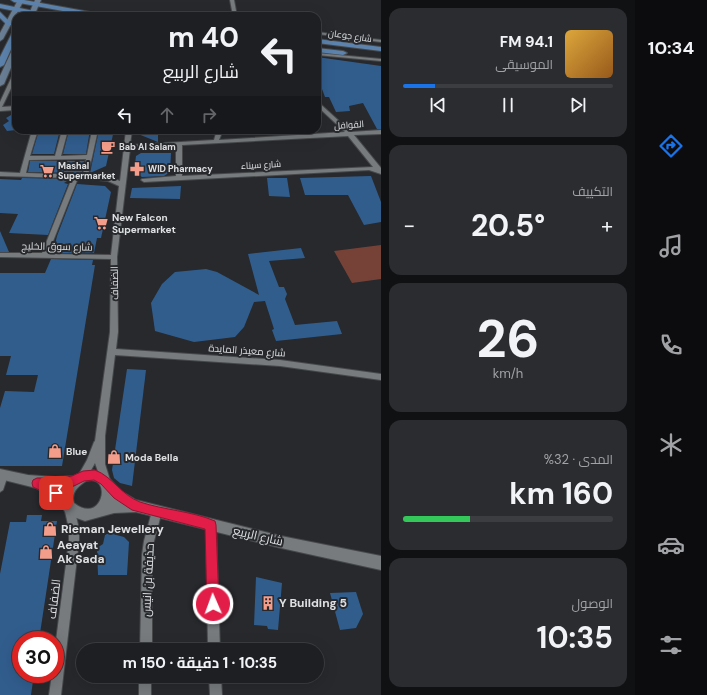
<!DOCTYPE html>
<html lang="ar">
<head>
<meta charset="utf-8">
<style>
	:root { --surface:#1d1f22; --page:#2a2c2f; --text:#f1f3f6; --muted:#a0a2a5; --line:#3b3d40; --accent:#1a73e8 }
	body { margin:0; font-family:"DM Sans",Cairo,sans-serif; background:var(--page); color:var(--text); direction:rtl; height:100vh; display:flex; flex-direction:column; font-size:15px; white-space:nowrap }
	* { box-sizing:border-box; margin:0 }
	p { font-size:13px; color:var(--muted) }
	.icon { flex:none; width:22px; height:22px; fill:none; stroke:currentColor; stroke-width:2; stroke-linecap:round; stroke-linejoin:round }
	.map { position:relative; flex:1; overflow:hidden; direction:ltr }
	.sheet { display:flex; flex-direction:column; gap:8px; padding:8px; background:#101113; width:254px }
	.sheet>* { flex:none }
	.guide { position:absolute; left:12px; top:12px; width:309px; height:122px; border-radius:12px; box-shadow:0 4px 16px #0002,0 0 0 1px var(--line); direction:rtl; background:#1d1f22; color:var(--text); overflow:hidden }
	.speed { position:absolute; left:12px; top:631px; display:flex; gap:8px; font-size:20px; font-weight:700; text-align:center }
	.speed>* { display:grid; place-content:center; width:52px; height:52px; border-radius:50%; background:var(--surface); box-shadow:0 4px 16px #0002,0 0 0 1px var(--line); line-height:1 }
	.speed .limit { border:6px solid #d22; background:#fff; color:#111 }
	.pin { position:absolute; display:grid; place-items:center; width:34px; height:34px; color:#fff; margin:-17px; border-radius:8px; box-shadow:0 2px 6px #0006 }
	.me { position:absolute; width:44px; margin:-22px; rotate:358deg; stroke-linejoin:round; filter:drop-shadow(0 0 3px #0008) }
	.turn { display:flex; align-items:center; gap:14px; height:84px; padding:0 16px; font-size:18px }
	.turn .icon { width:52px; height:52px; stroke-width:2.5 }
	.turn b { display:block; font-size:28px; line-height:34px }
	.lanes { display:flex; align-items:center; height:38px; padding:0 16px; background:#0003; justify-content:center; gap:20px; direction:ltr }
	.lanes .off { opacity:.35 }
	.big { font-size:30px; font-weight:700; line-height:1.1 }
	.sheet .tile { flex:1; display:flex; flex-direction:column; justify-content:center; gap:6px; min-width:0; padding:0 14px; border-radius:12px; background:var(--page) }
	.sheet .dial { align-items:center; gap:0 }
	.dial b { font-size:52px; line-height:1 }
	.song { display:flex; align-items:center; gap:12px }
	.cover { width:48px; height:48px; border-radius:6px; background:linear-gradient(135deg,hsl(40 70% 55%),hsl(30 70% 35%)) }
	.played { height:4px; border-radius:2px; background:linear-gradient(90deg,var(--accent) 15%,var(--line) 15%) }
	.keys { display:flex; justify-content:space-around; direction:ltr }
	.heat { display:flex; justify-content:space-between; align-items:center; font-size:22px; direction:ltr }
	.charge { height:6px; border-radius:3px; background:linear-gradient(90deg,#34c759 32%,var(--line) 0) }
	.trip { position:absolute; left:76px; top:643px; width:248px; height:40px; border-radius:20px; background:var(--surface); box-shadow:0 4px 16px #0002,0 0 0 1px var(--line); font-weight:700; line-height:40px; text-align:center; direction:rtl }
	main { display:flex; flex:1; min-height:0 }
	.tab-bar { display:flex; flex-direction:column; width:72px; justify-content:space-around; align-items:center; background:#0c0c0e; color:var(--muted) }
	.tab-bar .icon { width:28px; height:28px }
	.tab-bar .on { color:var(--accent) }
	.tab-bar b { font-size:18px; color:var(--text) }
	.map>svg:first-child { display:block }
	.green { fill:#764237 }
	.building { fill:#315d8d }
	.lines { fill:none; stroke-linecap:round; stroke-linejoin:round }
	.minor-casing { stroke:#46484a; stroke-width:2 }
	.tertiary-casing { stroke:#46484a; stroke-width:2 }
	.secondary-casing { stroke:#46484a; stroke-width:2 }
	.primary-casing { stroke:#46484a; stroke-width:2 }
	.minor { fill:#777b7e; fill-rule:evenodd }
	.tertiary { fill:#777b7e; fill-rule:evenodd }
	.secondary { fill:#6a7f95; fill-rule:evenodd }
	.primary { fill:#5c83ad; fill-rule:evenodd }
	.route { fill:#e11d48; stroke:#92132f }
	.labels { text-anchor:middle; stroke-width:4; stroke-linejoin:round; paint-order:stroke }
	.far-street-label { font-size:9px; fill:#dee0e2; stroke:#27292d }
	.far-poi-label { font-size:9px; font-weight:bold; fill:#dee0e2; stroke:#27292d; text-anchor:start }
	.poi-label { font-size:10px; font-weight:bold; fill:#dee0e2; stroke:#27292d; text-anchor:start }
	.street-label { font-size:10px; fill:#dee0e2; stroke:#27292d }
	.near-poi-label { font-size:12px; font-weight:bold; fill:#dee0e2; stroke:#27292d; text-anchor:start }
	.near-street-label { font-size:12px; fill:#dee0e2; stroke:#27292d }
</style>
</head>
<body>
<main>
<nav class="tab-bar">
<b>10:34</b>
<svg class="icon on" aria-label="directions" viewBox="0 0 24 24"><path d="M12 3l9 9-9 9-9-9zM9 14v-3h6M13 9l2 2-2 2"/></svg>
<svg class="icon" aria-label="music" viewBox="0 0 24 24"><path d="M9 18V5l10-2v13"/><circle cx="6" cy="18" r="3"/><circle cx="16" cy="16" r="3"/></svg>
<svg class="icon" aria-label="phone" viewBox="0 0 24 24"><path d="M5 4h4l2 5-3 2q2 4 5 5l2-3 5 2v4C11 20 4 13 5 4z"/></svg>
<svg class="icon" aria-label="climate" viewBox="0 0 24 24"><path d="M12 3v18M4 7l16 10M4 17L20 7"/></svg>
<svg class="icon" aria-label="car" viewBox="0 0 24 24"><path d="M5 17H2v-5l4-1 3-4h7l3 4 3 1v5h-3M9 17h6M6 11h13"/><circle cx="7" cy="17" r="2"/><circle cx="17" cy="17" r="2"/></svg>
<svg class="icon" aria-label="filters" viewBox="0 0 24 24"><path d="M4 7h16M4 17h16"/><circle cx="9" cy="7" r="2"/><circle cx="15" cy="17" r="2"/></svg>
</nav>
<section class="sheet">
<div class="tile">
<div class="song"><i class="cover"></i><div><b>94.1 FM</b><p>الموسيقى</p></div></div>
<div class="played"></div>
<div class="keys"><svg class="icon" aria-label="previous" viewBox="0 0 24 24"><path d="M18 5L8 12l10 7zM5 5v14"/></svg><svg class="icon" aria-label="pause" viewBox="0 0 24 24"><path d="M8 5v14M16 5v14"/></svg><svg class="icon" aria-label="next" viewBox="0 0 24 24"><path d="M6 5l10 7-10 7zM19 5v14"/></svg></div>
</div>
<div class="tile"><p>التكييف</p>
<div class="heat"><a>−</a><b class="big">20.5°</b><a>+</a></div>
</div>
<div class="tile dial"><b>26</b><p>km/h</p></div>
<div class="tile"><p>المدى · 32%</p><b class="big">160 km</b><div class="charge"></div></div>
<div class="tile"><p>الوصول</p><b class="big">10:35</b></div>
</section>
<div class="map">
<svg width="381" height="695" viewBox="0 0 381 695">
	<rect width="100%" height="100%" fill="#27292d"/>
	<polygon class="green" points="381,245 381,279 352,283 334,251"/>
	<g class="building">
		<polygon points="317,57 381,66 381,129 377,129 363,103 349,106 350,111 336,112 329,97 325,97 322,89 317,89"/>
		<polygon points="16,112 16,130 7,131 3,125 9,121 6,118"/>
		<polygon points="39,130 60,130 54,154 32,154"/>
		<polygon points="69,130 90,130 86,154 63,154"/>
		<polygon points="99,130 114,130 106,166 90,173"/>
		<polygon points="133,130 158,130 158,142 133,132"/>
		<polygon points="141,153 171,153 170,172 164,176 142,177 134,172 136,156"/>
		<polygon points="30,161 84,161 82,173 28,172"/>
		<polygon points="371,176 381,202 381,222 364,225 348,195 305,195 300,178"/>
		<polygon points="22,178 70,179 64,183 68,184 48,235 9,233 18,214 0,213 0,179 21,180"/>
		<polygon points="267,178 287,178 290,197 269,196"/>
		<polygon points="77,184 105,186 111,192 101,238 97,238 94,253 53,253 57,236"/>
		<polygon points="181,186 180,199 130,198 132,188"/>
		<polygon points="0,231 9,252 0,252"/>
		<polygon points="301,248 305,258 269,261 279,287 284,287 287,294 285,299 295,325 337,321 342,334 276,341 272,330 274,329 265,301 254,302 244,327 235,337 194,342 155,331 151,303 162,284 175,272 206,269 217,272 259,295 248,254"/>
		<polygon points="51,259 93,260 92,265 95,265 62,466 0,466 0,408 5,391 34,392 38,375 6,375 11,356 0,356 0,273 45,273"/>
		<polygon points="127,369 146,370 132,486 120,483 114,478 112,470"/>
		<polygon points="27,515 42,515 41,521 57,521 39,640 21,640 21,674 34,674 31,695 0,695 0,574 10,522 26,522"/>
		<polygon points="109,533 124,537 129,542 127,575 98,575 97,548 103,544 105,535"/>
		<polygon points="256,577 282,583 278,630 268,629 267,626 254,625"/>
		<polygon points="356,592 363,614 356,628 340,630 330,593"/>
	</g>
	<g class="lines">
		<defs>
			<g id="minor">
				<polygon points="230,0 234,0 237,16 233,16"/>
				<polygon points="317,32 381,40 381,42 317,34"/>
				<polygon points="317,53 381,59 381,61 317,55"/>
				<polygon points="14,72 16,72 16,78 2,107 16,106 16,110 0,111 0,102"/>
				<path d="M317,101L351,132L381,130V134L354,135L381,168V174L369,170L144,182L141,180L142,179L176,176V146L130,149L117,257L118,332L116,349L280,360L381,374V380L280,366L115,355L105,436V464L110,480L108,483L105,484L102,483L95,463L86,479L83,480L80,479L78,476L87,460L94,442L95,441L110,332L111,259L0,257V253H42L72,178L0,176V172L20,173L32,130H38L30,156H55L62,130H68L61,156L87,155L92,130H98L88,175L109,177L120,181L126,130H132L130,145L214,140L217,130H223L219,140L345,132L317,106ZM348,136L373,167L182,176V145ZM86,159L83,175L26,173L29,160ZM78,178L108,181L119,186L111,255L48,254Z"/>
				<polygon points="3,471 6,472 8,475 3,490 0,492 0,472"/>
				<polygon points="69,502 73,504 74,507 79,529 79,541 61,695 49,695 52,674 55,674 55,648 69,541 69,529 64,507 65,504"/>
				<polygon points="157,506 161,508 162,511 154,541 152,555 152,650 140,650 142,555 144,541 152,511 153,508"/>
				<polygon points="211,520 215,521 216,525 220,650 208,650 206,525 207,521"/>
				<rect x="139" y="676" width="12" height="19"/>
				<polygon points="209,676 221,676 222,695 210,695"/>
			</g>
			<path id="tertiary" d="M0,469L28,475L55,477L74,476L89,469L105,474L121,491L136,500L281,536L381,556V570L281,548L136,512L114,513L85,521L71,516L65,512L61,504L36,488L0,479ZM86,481C113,473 103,526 74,503C71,493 77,487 86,481ZM58,488H63L62,491Z"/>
			<g id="secondary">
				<polygon points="18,0 24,0 3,39 0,41 0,33"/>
				<polygon points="35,0 41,0 34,16 28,16"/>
				<polygon points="16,46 16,56 4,84 0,86 0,76 13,48"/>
			</g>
			<g id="primary">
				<polygon points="11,0 24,0 101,14 104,16 90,16 14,2"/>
				<polygon points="0,4 34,11 37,13 34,15 0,8"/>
				<polygon points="0,12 11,23 11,25 7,25 0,18"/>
				<polygon points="16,29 16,38 4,65 0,67 0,57 13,31"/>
				<polygon points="317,39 381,47 381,51 317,43"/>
				<polygon points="317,48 343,51 347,53 343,55 317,52"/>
			</g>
		</defs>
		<use href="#minor" class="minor-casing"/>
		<use href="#tertiary" class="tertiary-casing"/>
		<use href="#secondary" class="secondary-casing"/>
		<use href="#primary" class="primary-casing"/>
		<use href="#minor" class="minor"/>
		<use href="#tertiary" class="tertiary"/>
		<use href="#secondary" class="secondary"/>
		<use href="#primary" class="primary"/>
	</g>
	<path class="route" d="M95,470C113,477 121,495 140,502C164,510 191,511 215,521L216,525L219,604L218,608L213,610L209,608L207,604L205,529L132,510L114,498L101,484L94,480L84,481L74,486L58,489L61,493L60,497L56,498L33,487L32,483L33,480L37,478H60L72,476L83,471Z"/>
	<defs>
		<symbol id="cafe-bare" viewBox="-9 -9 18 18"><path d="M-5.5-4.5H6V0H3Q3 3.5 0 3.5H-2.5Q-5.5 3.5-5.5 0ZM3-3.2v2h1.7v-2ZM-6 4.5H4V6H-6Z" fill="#f49d8b" stroke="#27292d" stroke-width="2.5" paint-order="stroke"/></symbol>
		<symbol id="pharmacy-bare" viewBox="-9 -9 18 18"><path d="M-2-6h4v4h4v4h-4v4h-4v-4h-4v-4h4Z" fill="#f49d8b" stroke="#27292d" stroke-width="2.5" paint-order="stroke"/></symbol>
		<symbol id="supermarket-bare" viewBox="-9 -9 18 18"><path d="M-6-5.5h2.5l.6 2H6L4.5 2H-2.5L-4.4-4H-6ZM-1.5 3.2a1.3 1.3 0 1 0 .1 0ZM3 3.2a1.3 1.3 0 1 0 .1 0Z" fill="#f49d8b" stroke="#27292d" stroke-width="2.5" paint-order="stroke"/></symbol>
		<symbol id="shop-bare" viewBox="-9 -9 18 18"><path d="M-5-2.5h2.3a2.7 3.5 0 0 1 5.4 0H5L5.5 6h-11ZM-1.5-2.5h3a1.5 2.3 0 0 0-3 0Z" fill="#f49d8b" stroke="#27292d" stroke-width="2.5" paint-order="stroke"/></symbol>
		<symbol id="building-bare" viewBox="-9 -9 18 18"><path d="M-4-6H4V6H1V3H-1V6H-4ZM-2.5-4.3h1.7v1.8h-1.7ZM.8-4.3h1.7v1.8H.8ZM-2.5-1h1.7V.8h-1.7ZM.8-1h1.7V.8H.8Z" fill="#f49d8b" stroke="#27292d" stroke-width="2.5" paint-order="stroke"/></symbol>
	</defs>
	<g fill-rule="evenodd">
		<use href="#cafe-bare" x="98" y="137" width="20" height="20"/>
		<use href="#pharmacy-bare" x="127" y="159" width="20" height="20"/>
		<use href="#supermarket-bare" x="37" y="161" width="20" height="20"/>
		<use href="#supermarket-bare" x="91" y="213" width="20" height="20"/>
		<use href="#shop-bare" x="45" y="441" width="20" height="20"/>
		<use href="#shop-bare" x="104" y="447" width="20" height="20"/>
		<use href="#shop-bare" x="40" y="519" width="20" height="20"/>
		<use href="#shop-bare" x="36" y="542" width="20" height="20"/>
		<use href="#building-bare" x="258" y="593" width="20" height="20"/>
	</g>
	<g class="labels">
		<g class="far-street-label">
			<text transform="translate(350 36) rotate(8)" y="3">شارع جوعان</text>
			<text transform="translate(349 125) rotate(-4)" y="3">القوافل</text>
			<text transform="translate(261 165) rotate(-3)" y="3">شارع سيناء</text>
		</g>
		<g class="far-poi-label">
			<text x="119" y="150">Bab Al Salam</text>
			<text x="58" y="169">Mashal<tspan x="58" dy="10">Supermarket</tspan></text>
			<text x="148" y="172">WID Pharmacy</text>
		</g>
		<g class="poi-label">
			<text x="112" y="221">New Falcon<tspan x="112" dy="12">Supermarket</tspan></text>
			<text x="66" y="455">Blue</text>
			<text x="125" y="461">Moda Bella</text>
		</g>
		<g class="street-label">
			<text transform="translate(57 246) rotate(1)" y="4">شارع سوق الخليج</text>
			<text transform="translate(114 283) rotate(-91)" y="4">الضفاف</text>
			<text transform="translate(247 350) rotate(4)" y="4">شارع معيذر المايدة</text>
		</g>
		<g class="near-poi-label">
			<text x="61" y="533">Rieman Jewellery</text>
			<text x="57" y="549">Aeayat<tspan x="57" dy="14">Ak Sada</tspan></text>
			<text x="279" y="607">Y Building 5</text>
		</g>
		<g class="near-street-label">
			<text transform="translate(258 536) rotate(13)" y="4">شارع الربيع</text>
			<text transform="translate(148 580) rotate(-87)" y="4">حذيفة بن انيس</text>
			<text transform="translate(54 599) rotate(-83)" y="4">الضفاف</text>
		</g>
	</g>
</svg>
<div class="speed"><div class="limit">30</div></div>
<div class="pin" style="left:56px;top:493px;background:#d93025"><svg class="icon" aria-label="arrive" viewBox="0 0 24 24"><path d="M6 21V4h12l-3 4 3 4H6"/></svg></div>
<svg class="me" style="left:213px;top:604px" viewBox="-20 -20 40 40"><circle r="17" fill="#e11d48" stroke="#fff" stroke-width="3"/><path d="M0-11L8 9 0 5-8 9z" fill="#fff"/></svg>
<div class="trip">10:35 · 1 دقيقة · 150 m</div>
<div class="guide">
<div class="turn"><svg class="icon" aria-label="left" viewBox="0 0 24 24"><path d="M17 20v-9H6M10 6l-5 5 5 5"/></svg><div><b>40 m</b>شارع الربيع</div></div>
<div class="lanes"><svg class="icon" aria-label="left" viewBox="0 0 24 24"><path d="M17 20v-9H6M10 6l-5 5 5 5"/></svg><svg class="icon off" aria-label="ahead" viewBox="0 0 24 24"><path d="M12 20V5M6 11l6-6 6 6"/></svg><svg class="icon off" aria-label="right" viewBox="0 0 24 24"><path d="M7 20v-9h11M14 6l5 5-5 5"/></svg></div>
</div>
</div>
</main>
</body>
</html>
